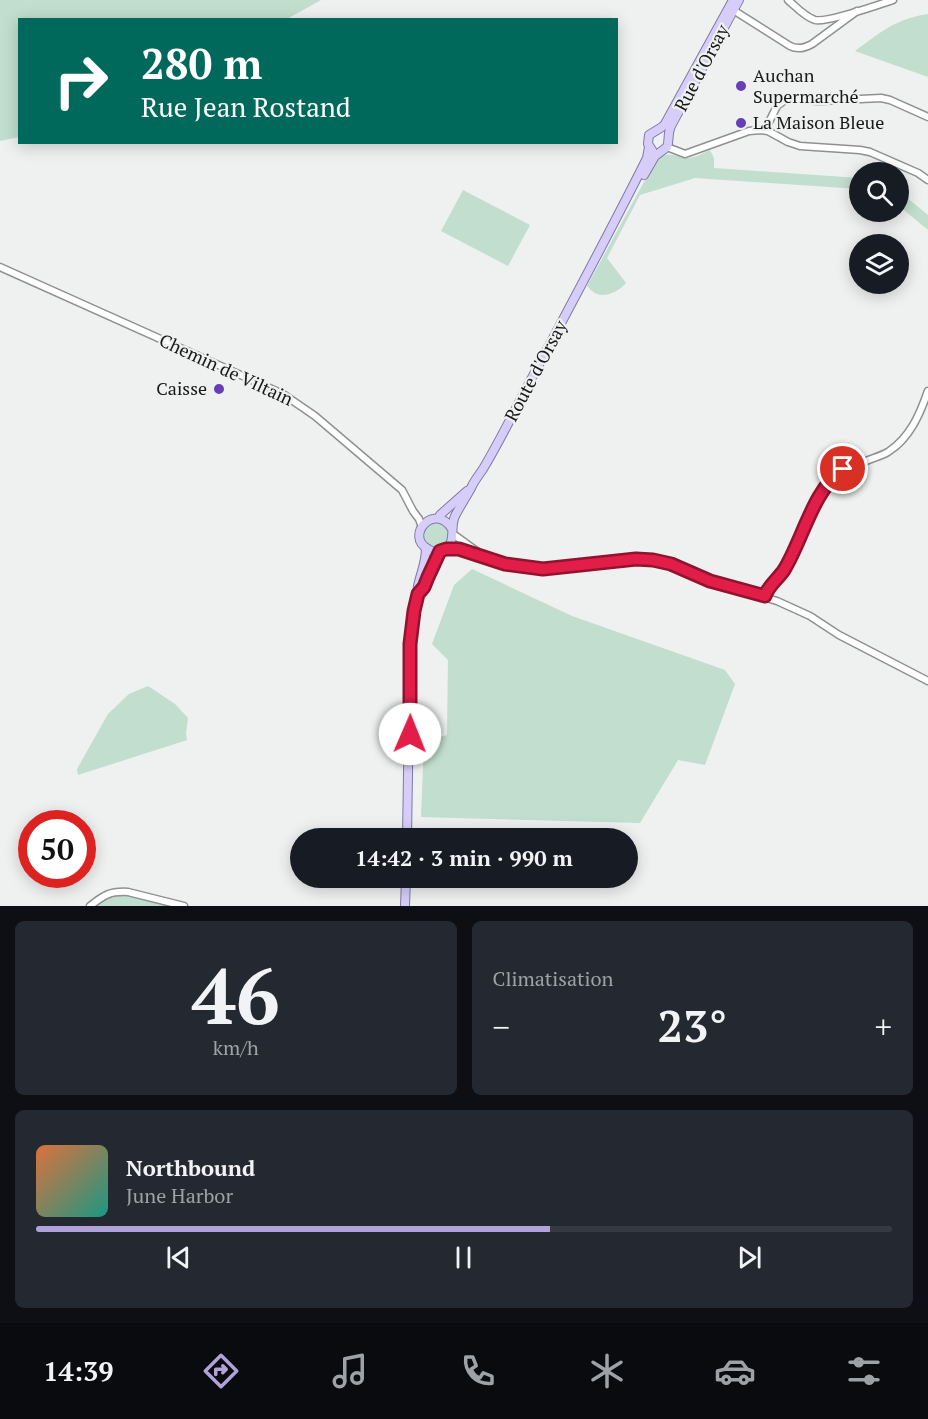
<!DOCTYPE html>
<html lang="fr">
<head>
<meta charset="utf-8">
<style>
	:root { --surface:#171b24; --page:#242831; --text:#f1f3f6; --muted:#9ea1a6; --line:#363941; --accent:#b2a2da }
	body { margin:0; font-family:"PT Serif",serif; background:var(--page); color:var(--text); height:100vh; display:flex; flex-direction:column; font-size:22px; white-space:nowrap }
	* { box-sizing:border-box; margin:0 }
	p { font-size:20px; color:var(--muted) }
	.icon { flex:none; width:33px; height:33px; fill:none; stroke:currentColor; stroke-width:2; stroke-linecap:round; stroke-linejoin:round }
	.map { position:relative; height:906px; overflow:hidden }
	.panel { display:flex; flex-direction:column; gap:15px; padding:15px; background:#0d0f14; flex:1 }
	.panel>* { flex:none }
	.top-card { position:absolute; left:18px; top:18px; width:600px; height:126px; border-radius:0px; box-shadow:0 3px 15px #0003; background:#00695c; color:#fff; overflow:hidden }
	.controls { position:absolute; left:849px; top:162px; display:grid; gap:12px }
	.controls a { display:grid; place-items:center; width:60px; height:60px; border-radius:50%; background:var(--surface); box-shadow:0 3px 15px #0003; font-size:30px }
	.speed { position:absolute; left:18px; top:810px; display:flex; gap:12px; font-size:30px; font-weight:700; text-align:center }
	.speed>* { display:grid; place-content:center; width:78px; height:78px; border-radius:50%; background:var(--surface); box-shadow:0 3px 15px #0003; line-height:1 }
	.speed .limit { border:9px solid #d22; background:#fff; color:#111 }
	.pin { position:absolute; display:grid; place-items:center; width:51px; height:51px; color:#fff; margin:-26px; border:3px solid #fff; border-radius:50%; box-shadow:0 2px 6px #0007 }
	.me { position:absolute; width:66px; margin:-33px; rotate:1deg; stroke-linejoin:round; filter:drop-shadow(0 0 4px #0008) }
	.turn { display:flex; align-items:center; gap:21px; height:126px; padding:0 24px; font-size:27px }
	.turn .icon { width:78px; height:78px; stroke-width:2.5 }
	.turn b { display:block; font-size:42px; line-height:51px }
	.big { font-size:45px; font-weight:700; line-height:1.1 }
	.panel .tile { flex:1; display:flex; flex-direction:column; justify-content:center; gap:9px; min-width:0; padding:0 21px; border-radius:9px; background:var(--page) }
	.panel .dial { align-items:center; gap:0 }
	.dial b { font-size:78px; line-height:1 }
	.song { display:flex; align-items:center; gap:18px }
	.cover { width:72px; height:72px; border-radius:9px; background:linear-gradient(135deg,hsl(20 70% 55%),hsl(170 70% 35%)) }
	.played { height:6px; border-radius:3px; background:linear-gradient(90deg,var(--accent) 60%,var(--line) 60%) }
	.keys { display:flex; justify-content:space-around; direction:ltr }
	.heat { display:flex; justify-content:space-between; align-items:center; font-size:33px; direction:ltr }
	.panel .tiles { flex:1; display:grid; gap:15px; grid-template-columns:1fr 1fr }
	.tile:last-child { grid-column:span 2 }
	.trip { position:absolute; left:290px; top:828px; width:348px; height:60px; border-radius:30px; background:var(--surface); box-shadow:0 3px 15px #0003; font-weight:700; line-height:60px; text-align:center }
	.tab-bar { display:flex; height:96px; justify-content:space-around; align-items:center; background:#090b0e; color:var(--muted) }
	.tab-bar .icon { width:42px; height:42px }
	.tab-bar .current { color:var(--accent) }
	.tab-bar b { font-size:27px; color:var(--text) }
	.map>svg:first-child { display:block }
	.green { fill:#c1dece }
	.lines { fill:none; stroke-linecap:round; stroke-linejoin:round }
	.minor-casing { stroke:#8e918f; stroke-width:9 }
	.major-casing { stroke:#8178a7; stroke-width:10 }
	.minor { stroke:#fff; stroke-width:6 }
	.major { stroke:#d6cdf9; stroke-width:8 }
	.route-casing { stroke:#92132f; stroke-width:15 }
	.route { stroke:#e11d48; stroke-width:10 }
	.poi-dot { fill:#663eb7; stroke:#eef1ef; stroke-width:2 }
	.labels { text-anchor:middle; stroke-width:4.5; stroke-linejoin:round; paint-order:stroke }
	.street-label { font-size:18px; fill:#171817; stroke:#eef1ef }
	.poi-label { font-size:18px; fill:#171817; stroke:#eef1ef; text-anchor:start }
</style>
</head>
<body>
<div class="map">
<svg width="928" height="906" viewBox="0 0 928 906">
	<rect width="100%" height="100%" fill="#eef1ef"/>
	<g class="green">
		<polygon points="0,0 321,0 287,19 20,20 19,137 0,141"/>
		<path d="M928,14V77L855,51C881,32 895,19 928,14Z"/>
		<path d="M710,150L714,158V168L859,178V189L695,178L640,195L607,258L626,283C619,291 605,299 595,293C594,293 588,287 587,286L656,160C669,149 674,158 688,158C695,158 703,153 710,150Z"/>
		<polygon points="463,190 530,225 508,266 441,231"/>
		<polygon points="899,194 906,197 928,215 928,230 899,206"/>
		<circle cx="436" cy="535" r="13"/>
		<polygon points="472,569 572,616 725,670 735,684 705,765 678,760 640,823 421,817 424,741 447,735 448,660 432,644 454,585"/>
		<polygon points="148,686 175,704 188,718 186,733 187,740 78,775 77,769 108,714 129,694"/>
		<path d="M128,894L175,906H96C107,895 113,895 128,894Z"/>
	</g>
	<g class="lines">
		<defs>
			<g id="minor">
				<path d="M788,0C795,6 805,17 815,20C827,23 878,5 893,0"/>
				<path d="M730,8L790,46C798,50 805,48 812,44L857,11"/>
				<polyline points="765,130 777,106 785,100 792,99 819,101 881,98 890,100 928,117"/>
				<polyline points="667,147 685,154 749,131 761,130 768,131 788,142 800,146 860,150 870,152 918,173 928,180"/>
				<polyline points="0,267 283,394 315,416 402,490 413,511 419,519 422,527"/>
				<polyline points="453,534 482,555 505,564 519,567 546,569 636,559 662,561 710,581 777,601 810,616 839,635 928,681"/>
				<path d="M446,549C459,547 468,553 480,555"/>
				<path d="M765,596L766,592L784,569L822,493C834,473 844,467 866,461C873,458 881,456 888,452C910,438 920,414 928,391"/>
				<path d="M90,906C104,895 110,891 128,892L184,906"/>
			</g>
			<g id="major">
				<polyline points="652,150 648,144 649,135 662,127 665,124 733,0"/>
				<path d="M644,175L655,156L667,147C670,140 667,134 671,126L739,0"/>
				<polyline points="439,518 440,515 467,491"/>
				<path d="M452,529C435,501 404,536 428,549C432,552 436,552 441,551C458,546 449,528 455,516C459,508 466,497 471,488C474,481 479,475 483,469C502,437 518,404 535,372C573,301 611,230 647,158L649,147"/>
				<polyline points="418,594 425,587 428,577 440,551"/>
				<path d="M407,838L410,644C412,624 415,605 418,586C421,572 426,563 426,548"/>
				<polyline points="405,906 406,878"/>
			</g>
		</defs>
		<use href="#minor" class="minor-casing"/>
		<use href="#major" class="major-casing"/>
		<use href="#minor" class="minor"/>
		<use href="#major" class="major"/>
	</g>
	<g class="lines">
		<defs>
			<path id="route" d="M410,734V644L414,611L418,594L424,587L428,577L440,551L446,549H459L505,564L543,569L636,559L653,560L671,564L710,581L765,596C768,586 778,579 784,570C803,539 813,490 843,469"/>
		</defs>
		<use href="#route" class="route-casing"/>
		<use href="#route" class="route"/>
	</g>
	<g class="poi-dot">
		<circle cx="741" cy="86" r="6"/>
		<circle cx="741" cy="123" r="6"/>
		<circle cx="219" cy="389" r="6"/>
	</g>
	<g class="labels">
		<g class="street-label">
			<text transform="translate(702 68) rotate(-62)" y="6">Rue d'Orsay</text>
			<text transform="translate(226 370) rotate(25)" y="6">Chemin de Viltain</text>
			<text transform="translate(536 371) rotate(-62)" y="6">Route d'Orsay</text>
		</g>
		<g class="poi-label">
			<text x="753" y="82">Auchan<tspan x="753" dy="21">Supermarché</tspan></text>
			<text x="753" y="129">La Maison Bleue</text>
			<text x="207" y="395" text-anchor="end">Caisse</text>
		</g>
	</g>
</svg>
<div class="controls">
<a><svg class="icon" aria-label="search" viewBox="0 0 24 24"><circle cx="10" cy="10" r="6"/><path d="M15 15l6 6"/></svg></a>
<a><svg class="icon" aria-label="layers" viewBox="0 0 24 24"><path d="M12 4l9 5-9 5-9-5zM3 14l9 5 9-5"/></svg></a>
</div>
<div class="speed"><div class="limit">50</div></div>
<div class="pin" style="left:843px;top:469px;background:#d93025"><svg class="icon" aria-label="arrive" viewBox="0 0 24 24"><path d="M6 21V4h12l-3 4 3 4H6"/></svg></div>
<svg class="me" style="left:410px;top:734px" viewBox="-20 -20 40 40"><circle r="19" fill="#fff"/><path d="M0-13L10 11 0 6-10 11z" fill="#e11d48"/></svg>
<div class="trip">14:42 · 3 min · 990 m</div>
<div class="top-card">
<div class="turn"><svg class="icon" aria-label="right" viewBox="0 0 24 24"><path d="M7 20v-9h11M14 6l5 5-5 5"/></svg><div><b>280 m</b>Rue Jean Rostand</div></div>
</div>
</div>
<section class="panel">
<div class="tiles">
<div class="tile dial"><b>46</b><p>km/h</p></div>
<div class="tile"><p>Climatisation</p>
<div class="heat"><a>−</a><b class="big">23°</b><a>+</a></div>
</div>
<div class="tile">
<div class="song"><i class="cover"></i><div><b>Northbound</b><p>June Harbor</p></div></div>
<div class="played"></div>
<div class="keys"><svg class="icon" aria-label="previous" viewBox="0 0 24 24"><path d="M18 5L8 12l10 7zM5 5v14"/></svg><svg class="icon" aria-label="pause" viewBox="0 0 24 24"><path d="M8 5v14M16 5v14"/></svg><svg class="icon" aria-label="next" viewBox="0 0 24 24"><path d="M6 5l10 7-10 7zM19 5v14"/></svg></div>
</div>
</div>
</section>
<nav class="tab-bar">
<b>14:39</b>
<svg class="icon current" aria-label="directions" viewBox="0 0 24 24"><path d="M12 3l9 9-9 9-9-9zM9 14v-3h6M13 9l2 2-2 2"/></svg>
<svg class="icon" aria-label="music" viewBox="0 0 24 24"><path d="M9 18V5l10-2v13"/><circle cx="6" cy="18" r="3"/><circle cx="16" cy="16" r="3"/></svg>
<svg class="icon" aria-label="phone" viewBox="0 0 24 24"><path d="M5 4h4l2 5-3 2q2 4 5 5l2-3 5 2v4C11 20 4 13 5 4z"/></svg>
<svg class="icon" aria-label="climate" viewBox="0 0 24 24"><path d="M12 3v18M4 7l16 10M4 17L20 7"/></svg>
<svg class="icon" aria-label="car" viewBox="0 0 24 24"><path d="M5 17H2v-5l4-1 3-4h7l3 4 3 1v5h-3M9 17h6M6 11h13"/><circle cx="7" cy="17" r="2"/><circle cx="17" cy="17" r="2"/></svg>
<svg class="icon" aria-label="filters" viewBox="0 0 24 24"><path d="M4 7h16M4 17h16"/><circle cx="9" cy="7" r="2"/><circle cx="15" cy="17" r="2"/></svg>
</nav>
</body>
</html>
